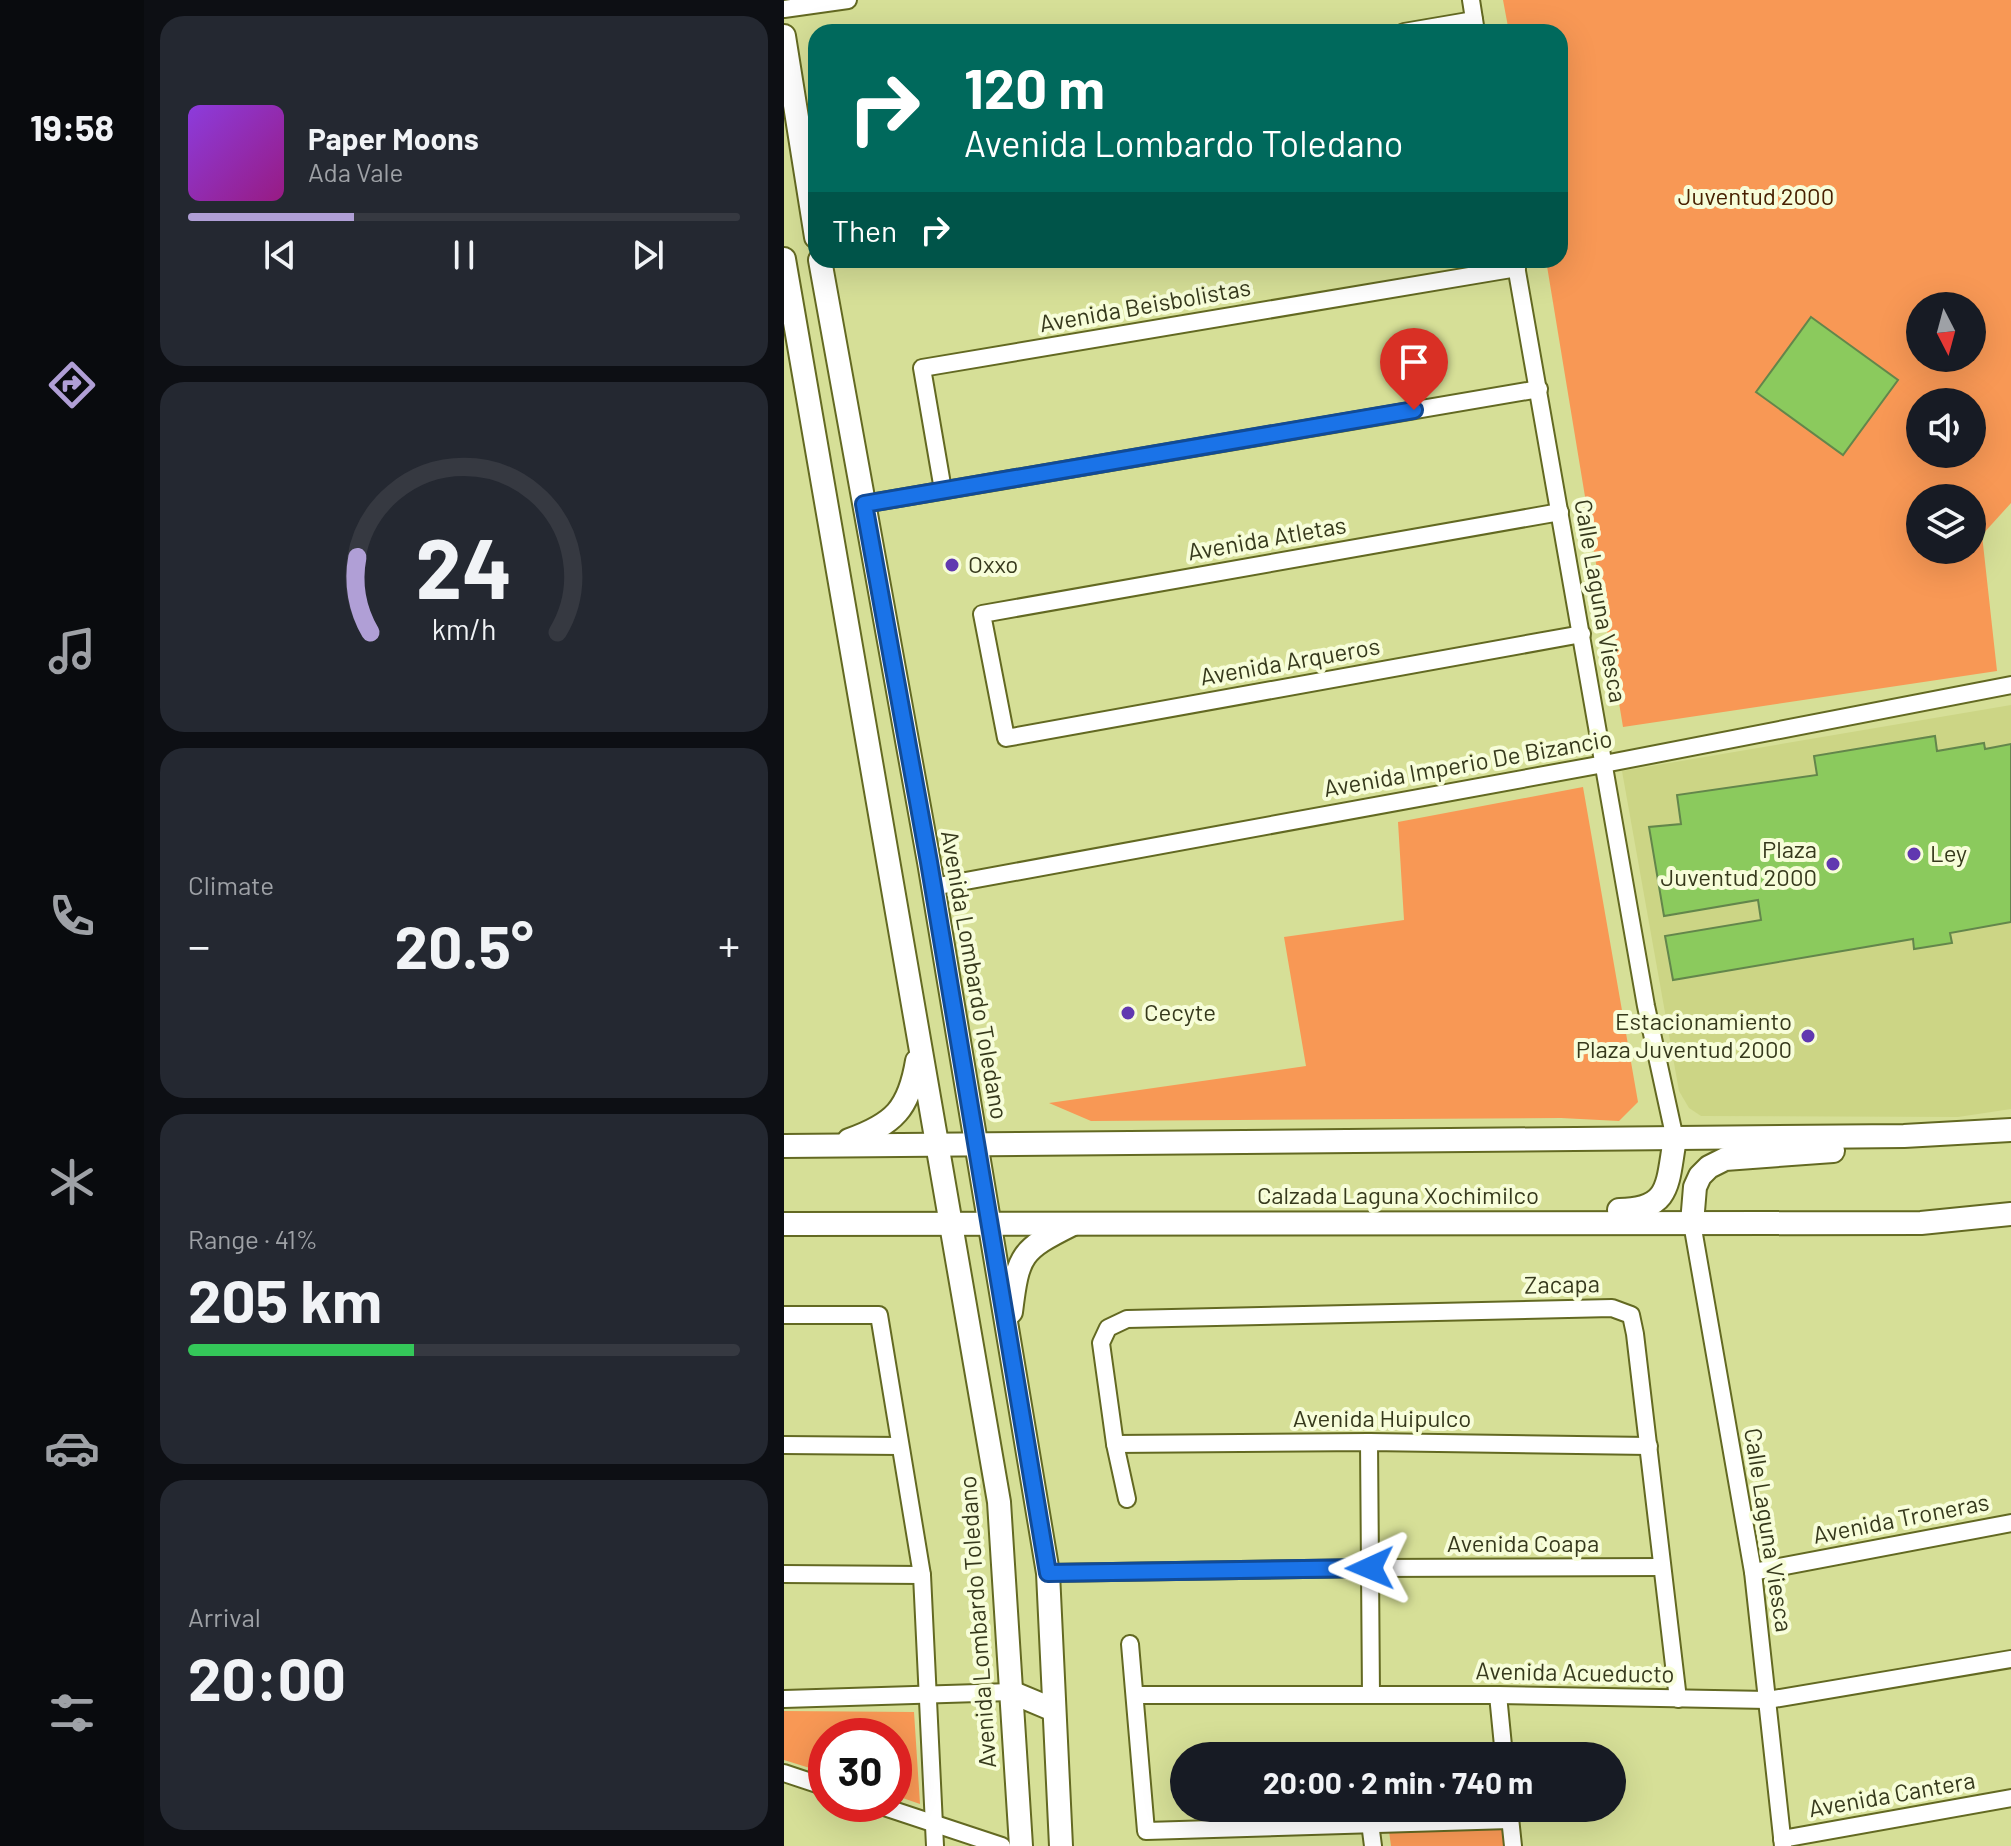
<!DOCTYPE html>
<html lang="en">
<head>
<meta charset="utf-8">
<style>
	:root { --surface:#171b24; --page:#242831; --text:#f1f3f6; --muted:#9ea1a6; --line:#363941; --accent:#b09fd6 }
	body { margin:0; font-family:Barlow,sans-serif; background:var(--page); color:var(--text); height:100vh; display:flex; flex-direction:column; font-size:30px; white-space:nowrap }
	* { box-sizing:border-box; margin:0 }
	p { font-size:26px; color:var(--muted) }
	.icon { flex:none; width:44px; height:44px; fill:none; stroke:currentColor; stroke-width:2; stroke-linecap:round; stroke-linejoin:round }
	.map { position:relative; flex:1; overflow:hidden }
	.panel { display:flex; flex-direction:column; gap:16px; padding:16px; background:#0d0f14; width:640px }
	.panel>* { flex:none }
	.banner { position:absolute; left:24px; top:24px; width:760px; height:244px; border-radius:24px; box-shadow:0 8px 32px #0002; background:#00695c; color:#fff; overflow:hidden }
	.needle { width:52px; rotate:174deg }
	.tools { position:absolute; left:1122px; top:292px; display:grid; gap:16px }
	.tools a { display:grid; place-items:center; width:80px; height:80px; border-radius:50%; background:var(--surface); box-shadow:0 8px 32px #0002; font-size:40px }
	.speed { position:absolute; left:24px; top:1718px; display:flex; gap:16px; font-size:40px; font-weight:700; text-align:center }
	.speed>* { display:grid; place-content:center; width:104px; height:104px; border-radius:50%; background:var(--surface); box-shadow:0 8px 32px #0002; line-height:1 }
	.speed .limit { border:12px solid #d22; background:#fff; color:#111 }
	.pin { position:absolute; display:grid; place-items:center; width:68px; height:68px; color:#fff; margin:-82px -34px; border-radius:50% 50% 50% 0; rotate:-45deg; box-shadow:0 0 8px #0007 }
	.pin .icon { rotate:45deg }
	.me { position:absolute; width:88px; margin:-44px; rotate:269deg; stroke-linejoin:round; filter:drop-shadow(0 0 6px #0008) }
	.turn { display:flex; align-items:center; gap:28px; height:168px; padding:0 24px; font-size:36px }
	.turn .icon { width:104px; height:104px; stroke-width:2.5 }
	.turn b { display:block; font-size:56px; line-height:68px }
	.then { display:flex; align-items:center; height:76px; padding:0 24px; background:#0003; gap:16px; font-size:30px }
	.big { font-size:60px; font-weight:700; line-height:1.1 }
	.panel .tile { flex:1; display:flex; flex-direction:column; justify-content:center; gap:12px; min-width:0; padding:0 28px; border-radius:24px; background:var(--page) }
	.panel .dial { align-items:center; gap:0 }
	.dial svg { height:208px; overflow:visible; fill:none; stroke:var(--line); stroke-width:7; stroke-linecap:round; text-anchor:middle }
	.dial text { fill:var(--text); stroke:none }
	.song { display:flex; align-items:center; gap:24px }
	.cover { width:96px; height:96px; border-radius:12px; background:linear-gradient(135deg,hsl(270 70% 55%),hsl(310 70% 35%)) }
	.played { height:8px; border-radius:4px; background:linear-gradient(90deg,var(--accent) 30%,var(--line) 30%) }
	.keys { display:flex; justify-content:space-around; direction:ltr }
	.heat { display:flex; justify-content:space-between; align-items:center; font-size:44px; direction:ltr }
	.charge { height:12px; border-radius:6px; background:linear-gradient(90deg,#34c759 41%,var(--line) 0) }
	.trip { position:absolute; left:386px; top:1742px; width:456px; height:80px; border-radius:40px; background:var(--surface); box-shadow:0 8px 32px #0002; font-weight:700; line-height:80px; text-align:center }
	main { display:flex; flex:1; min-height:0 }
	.tabs { display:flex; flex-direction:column; width:144px; justify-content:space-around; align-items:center; background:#090b0e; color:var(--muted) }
	.tabs .icon { width:56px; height:56px }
	.tabs .on { color:var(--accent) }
	.tabs b { font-size:36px; color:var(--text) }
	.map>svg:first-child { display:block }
	.built { fill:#ccd585 }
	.green { fill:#f89855; fill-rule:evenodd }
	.building { fill:#8bca5d; stroke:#63864b; stroke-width:2 }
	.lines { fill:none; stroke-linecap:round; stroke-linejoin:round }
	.street-casing { stroke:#636922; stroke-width:20 }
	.secondary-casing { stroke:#636922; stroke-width:26 }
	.street { stroke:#fff; stroke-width:16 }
	.secondary { stroke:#fff; stroke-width:22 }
	.route-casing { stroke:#114b97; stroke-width:20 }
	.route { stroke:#1a73e8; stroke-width:14 }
	.poi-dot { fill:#6138b0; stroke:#f7fdd9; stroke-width:3 }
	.labels { text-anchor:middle; stroke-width:8; stroke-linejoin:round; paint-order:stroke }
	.park-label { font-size:24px; fill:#482000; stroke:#f7fdd9 }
	.street-label { font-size:24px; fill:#36391c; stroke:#f7fdd9 }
	.poi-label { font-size:24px; fill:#36391c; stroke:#f7fdd9; text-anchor:start }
</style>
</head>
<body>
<main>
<nav class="tabs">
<b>19:58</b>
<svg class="icon on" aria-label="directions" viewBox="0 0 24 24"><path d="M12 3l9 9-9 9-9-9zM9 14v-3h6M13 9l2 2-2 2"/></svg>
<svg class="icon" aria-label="music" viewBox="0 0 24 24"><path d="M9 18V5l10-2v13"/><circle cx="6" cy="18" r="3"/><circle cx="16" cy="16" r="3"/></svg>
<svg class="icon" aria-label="phone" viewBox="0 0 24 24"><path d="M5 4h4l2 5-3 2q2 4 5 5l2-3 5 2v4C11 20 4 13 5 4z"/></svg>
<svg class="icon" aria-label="climate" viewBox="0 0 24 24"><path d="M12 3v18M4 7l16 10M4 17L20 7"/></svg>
<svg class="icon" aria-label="car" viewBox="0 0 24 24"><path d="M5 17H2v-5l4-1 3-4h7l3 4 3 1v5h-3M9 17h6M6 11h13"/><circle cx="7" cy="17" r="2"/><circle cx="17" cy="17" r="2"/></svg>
<svg class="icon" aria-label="filters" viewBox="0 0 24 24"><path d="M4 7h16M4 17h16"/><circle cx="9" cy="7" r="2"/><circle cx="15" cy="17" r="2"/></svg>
</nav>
<section class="panel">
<div class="tile">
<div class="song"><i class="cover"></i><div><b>Paper Moons</b><p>Ada Vale</p></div></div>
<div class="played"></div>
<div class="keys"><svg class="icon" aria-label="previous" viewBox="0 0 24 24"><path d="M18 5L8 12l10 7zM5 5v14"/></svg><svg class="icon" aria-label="pause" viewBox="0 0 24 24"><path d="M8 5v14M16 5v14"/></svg><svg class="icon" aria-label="next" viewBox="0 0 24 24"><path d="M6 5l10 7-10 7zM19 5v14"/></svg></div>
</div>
<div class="tile dial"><svg viewBox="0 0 100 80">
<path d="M14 69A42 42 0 1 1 86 69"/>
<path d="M14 69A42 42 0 0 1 9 40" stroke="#b09fd6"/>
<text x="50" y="56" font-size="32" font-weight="700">24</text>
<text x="50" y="72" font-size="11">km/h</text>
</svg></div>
<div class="tile"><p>Climate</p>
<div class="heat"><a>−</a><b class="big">20.5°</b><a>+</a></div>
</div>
<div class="tile"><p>Range · 41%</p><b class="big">205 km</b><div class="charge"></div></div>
<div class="tile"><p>Arrival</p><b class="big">20:00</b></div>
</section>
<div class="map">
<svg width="1227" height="1846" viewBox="0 0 1227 1846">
	<rect width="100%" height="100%" fill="#d6df97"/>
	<polygon class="built" points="1227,705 1227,1109 1174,1117 917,1116 905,1108 895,1091 838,771"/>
	<g class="green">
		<path d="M719,0H1227V503L1198,535L1213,671L839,727L762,260H776V32H725ZM1136,306H1188V358H1136ZM1136,402H1188V454H1136ZM1136,498H1188V550H1136Z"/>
		<polygon points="799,787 854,1102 835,1121 777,1118 307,1121 265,1103 522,1066 500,937 620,920 614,822"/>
		<polygon points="0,1711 130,1712 136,1804 110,1795 110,1736 42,1736 42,1773 0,1760"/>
		<polygon points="726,1820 728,1846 607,1846 604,1823"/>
	</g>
	<g class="building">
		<polygon points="1027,317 1114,380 1059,455 972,392"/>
		<polygon points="1151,736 1153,751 1200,743 1201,749 1227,744 1227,922 1166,933 1168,943 1130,949 1129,939 889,980 881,936 977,920 974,900 880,916 865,827 897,824 893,795 1033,775 1030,756"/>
	</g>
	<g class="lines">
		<defs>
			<g id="street">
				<polyline points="687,0 692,32"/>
				<polyline points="0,9 64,0"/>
				<polyline points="620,32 690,20"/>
				<polyline points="731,260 862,1006 891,1139"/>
				<polyline points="159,490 138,368 733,268"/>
				<polyline points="80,504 755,389"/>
				<polyline points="776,512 198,614 222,738 798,634"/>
				<polyline points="149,887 820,764 1227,685"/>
				<polyline points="908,1223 969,1572 999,1846"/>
				<polyline points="0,1315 95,1315 138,1575 151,1846"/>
				<polyline points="585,1442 587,1695"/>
				<polyline points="331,1444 585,1442 865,1446"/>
				<polyline points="0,1445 116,1446"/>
				<polyline points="343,1499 331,1444 317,1343 324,1328 343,1319 828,1308 847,1315 851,1334 894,1699"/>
				<polyline points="969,1572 1227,1523"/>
				<polyline points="264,1573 586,1568 878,1567"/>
				<polyline points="0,1574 138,1575"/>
				<polyline points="346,1644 362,1831 726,1820"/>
				<polyline points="351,1695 714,1695 984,1700 1227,1659"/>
				<polyline points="714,1695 720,1756"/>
				<polyline points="0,1699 227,1692"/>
				<polyline points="0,1773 42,1787"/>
				<polyline points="91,1804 218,1846"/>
				<polyline points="725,1808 729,1846"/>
				<polyline points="586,1823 589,1846"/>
				<polyline points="998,1839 1227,1798"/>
			</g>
			<g id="secondary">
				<polyline points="0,36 32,237"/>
				<polyline points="0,259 215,1502 237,1846"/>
				<polyline points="36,260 145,862 264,1573 277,1846"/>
				<path d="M65,1140C110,1124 125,1109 133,1061"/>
				<polyline points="0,1146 1120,1136 1227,1130"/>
				<path d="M835,1210C888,1210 883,1182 891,1139"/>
				<polyline points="908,1223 911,1187 916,1176 925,1167 941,1159 1049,1151"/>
				<polyline points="0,1224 1137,1223 1227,1214"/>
				<path d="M227,1312C234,1254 237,1250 289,1224"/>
				<polyline points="227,1692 270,1710"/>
			</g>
		</defs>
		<use href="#street" class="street-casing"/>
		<use href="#secondary" class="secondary-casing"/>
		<use href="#street" class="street"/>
		<use href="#secondary" class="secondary"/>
	</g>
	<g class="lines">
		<defs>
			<polyline id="route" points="586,1568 264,1573 145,862 80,504 630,410"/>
		</defs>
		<use href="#route" class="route-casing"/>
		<use href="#route" class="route"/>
	</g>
	<g class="poi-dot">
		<circle cx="168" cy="565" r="8"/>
		<circle cx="1130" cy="854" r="8"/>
		<circle cx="1049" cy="864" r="8"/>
		<circle cx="344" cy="1013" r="8"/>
		<circle cx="1024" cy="1036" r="8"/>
	</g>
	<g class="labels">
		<g class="park-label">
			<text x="972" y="205">Juventud 2000</text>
		</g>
		<g class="street-label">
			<text transform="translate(361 306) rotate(-10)" y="8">Avenida Beisbolistas</text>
			<text transform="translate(483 539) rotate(-10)" y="8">Avenida Atletas</text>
			<text transform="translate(816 601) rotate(80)" y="8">Calle Laguna Viesca</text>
			<text transform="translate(506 662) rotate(-10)" y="8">Avenida Arqueros</text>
			<text transform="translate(684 764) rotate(-10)" y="8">Avenida Imperio De Bizancio</text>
			<text transform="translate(190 975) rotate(80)" y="8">Avenida Lombardo Toledano</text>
			<text x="614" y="1204">Calzada Laguna Xochimilco</text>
			<text transform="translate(778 1285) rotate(-1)" y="8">Zacapa</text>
			<text x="598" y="1427">Avenida Huipulco</text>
			<text transform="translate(1117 1519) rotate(-11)" y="8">Avenida Troneras</text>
			<text transform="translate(984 1530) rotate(81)" y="8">Calle Laguna Viesca</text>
			<text x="739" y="1552">Avenida Coapa</text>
			<text transform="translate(194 1622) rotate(-94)" y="8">Avenida Lombardo Toledano</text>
			<text transform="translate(791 1673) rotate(1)" y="8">Avenida Acueducto</text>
			<text transform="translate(1108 1795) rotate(-10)" y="8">Avenida Cantera</text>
		</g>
		<g class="poi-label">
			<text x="184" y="573">Oxxo</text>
			<text x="1033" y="858" text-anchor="end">Plaza<tspan x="1033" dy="28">Juventud 2000</tspan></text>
			<text x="1146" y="862">Ley</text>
			<text x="360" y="1021">Cecyte</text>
			<text x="1008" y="1030" text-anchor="end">Estacionamiento<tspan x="1008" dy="28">Plaza Juventud 2000</tspan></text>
		</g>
	</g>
</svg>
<div class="tools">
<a><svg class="needle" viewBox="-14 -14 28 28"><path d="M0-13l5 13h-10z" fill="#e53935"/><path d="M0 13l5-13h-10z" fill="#9ea1a6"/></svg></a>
<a><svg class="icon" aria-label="sound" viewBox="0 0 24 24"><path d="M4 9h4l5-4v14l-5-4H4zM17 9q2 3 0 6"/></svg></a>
<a><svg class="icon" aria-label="layers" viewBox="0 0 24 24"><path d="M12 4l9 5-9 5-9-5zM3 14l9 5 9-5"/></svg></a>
</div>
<div class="speed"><div class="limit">30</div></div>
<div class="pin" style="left:630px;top:410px;background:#d93025"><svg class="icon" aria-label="arrive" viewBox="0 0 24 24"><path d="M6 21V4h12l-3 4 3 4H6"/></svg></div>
<svg class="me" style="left:586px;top:1568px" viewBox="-20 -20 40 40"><path d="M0-17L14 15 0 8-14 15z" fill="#1a73e8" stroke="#fff" stroke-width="4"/></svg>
<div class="trip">20:00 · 2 min · 740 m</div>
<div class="banner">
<div class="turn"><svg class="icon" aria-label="right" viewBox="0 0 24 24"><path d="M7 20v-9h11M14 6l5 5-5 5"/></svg><div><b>120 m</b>Avenida Lombardo Toledano</div></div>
<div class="then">Then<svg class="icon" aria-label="right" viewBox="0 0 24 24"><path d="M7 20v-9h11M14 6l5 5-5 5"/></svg></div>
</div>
</div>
</main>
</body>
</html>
